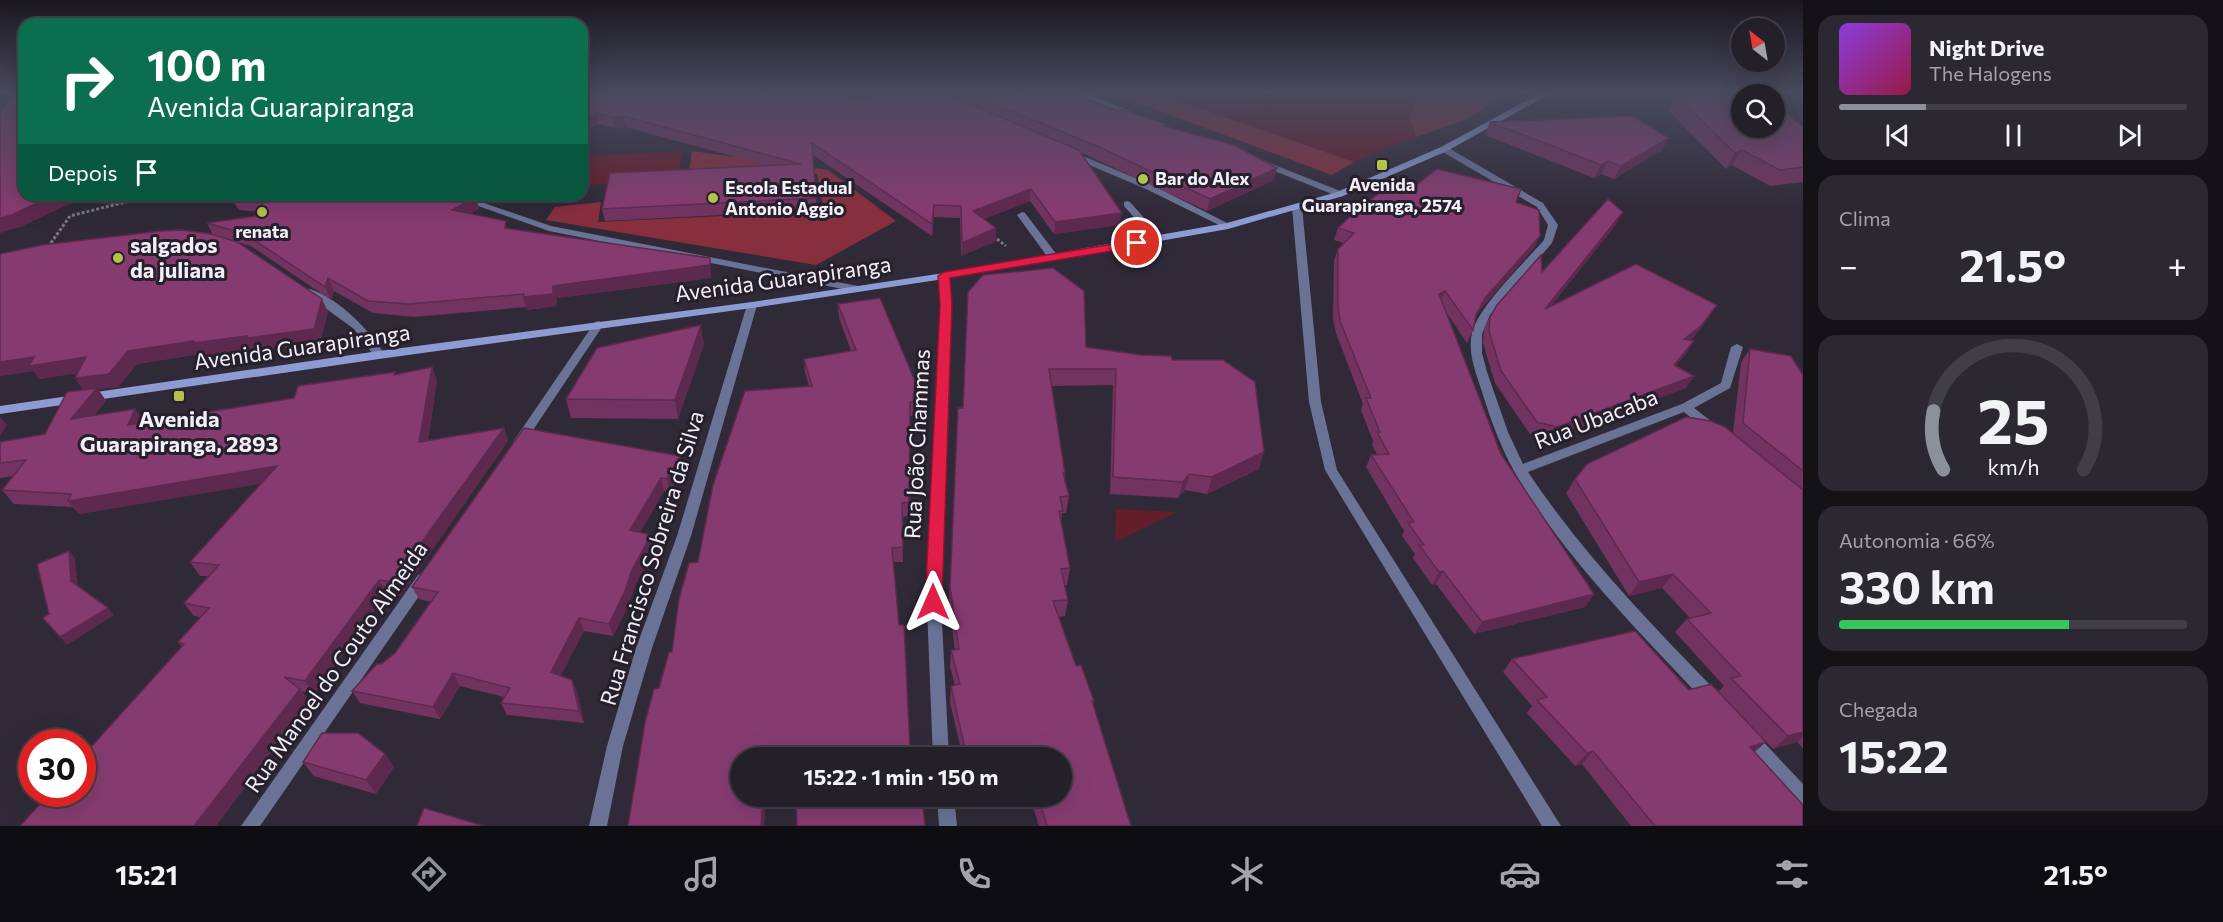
<!DOCTYPE html>
<html lang="pt">
<head>
<meta charset="utf-8">
<style>
	:root { --surface:#24202a; --page:#2c2832; --text:#f1f3f6; --muted:#a3a3a8; --line:#413e47; --accent:#8c9099 }
	body { margin:0; font-family:Commissioner,sans-serif; background:var(--page); color:var(--text); height:100vh; display:flex; flex-direction:column; font-size:22px; white-space:nowrap }
	* { box-sizing:border-box; margin:0 }
	p { font-size:20px; color:var(--muted) }
	.icon { flex:none; width:33px; height:33px; fill:none; stroke:currentColor; stroke-width:2; stroke-linecap:round; stroke-linejoin:round }
	.map { position:relative; flex:1; overflow:hidden }
	.sheet { display:flex; flex-direction:column; gap:15px; padding:15px; background:#141217; width:420px }
	.sheet>* { flex:none }
	.banner { position:absolute; left:18px; top:18px; width:570px; height:183px; border-radius:18px; box-shadow:0 6px 24px #0002,0 0 0 2px var(--line); background:#0b6e4f; color:#fff; overflow:hidden }
	.needle { width:39px; rotate:329deg }
	.buttons { position:absolute; left:1731px; top:18px; display:grid; gap:12px }
	.buttons a { display:grid; place-items:center; width:54px; height:54px; border-radius:50%; background:var(--surface); box-shadow:0 6px 24px #0002,0 0 0 2px var(--line); font-size:30px }
	.speed { position:absolute; left:18px; top:729px; display:flex; gap:12px; font-size:30px; font-weight:700; text-align:center }
	.speed>* { display:grid; place-content:center; width:78px; height:78px; border-radius:50%; background:var(--surface); box-shadow:0 6px 24px #0002,0 0 0 2px var(--line); line-height:1 }
	.speed .limit { border:9px solid #d22; background:#fff; color:#111 }
	.pin { position:absolute; display:grid; place-items:center; width:51px; height:51px; color:#fff; margin:-26px; border:3px solid #fff; border-radius:50%; box-shadow:0 2px 6px #0007 }
	.me { position:absolute; width:66px; margin:-33px; rotate:0deg; stroke-linejoin:round; filter:drop-shadow(0 0 4px #0008) }
	.turn { display:flex; align-items:center; gap:21px; height:126px; padding:0 30px; font-size:27px }
	.turn .icon { width:78px; height:78px; stroke-width:2.5 }
	.turn b { display:block; font-size:42px; line-height:51px }
	.then { display:flex; align-items:center; height:57px; padding:0 30px; background:#0003; gap:12px; font-size:22px }
	.big { font-size:45px; font-weight:700; line-height:1.1 }
	.sheet .tile { flex:1; display:flex; flex-direction:column; justify-content:center; gap:9px; min-width:0; padding:0 21px; border-radius:18px; background:var(--page) }
	.sheet .dial { align-items:center; gap:0 }
	.dial svg { height:156px; overflow:visible; fill:none; stroke:var(--line); stroke-width:7; stroke-linecap:round; text-anchor:middle }
	.dial text { fill:var(--text); stroke:none }
	.song { display:flex; align-items:center; gap:18px }
	.cover { width:72px; height:72px; border-radius:9px; background:linear-gradient(135deg,hsl(270 70% 55%),hsl(340 70% 35%)) }
	.played { height:6px; border-radius:3px; background:linear-gradient(90deg,var(--accent) 25%,var(--line) 25%) }
	.keys { display:flex; justify-content:space-around; direction:ltr }
	.heat { display:flex; justify-content:space-between; align-items:center; font-size:33px; direction:ltr }
	.charge { height:9px; border-radius:4px; background:linear-gradient(90deg,#34c759 66%,var(--line) 0) }
	.trip { position:absolute; left:730px; top:747px; width:342px; height:60px; border-radius:30px; background:var(--surface); box-shadow:0 6px 24px #0002,0 0 0 2px var(--line); font-weight:700; line-height:60px; text-align:center }
	.tabs { display:flex; height:96px; justify-content:space-around; align-items:center; background:#0e0d11; color:var(--muted) }
	.tabs .icon { width:42px; height:42px }
	.tabs .current { color:var(--accent) }
	.tabs b { font-size:27px; color:var(--text) }
	main { display:flex; flex:1; min-height:0 }
	.map>svg:first-child { display:block }
	.green { fill:#661d2a }
	.forest { fill:#882f3e }
	.lines { fill:none; stroke-linecap:round; stroke-linejoin:round }
	.path { stroke:#7b7682; stroke-width:3; stroke-dasharray:3 2; stroke-linecap:butt }
	.service { fill:#6a7396; fill-rule:evenodd }
	.minor { fill:#6a7396; fill-rule:evenodd }
	.secondary { fill:#8c9bd2; fill-rule:evenodd }
	.wall { fill:#733360 }
	.shaded-wall { fill:#5e294e }
	.building { fill:#863b70; stroke:#5e294e; stroke-width:1.5 }
	.route { fill:#e11d48; stroke:#92132f; stroke-width:1.5 }
	.poi-dot { fill:#b4c24a; stroke:#26202d; stroke-width:2 }
	.labels { text-anchor:middle; stroke-width:6; stroke-linejoin:round; paint-order:stroke }
	.far-poi-label { font-size:18px; font-weight:bold; fill:#f3eff8; stroke:#26202d; text-anchor:start }
	.poi-label { font-size:22px; font-weight:bold; fill:#f3eff8; stroke:#26202d; text-anchor:start }
	.street-label { font-size:22px; fill:#f3eff8; stroke:#26202d }
</style>
</head>
<body>
<main>
<div class="map">
<svg width="1803" height="826" viewBox="0 0 1803 826">
	<rect width="100%" height="100%" fill="#302a38"/>
	<g class="green">
		<polygon points="1156,93 1417,93 1410,119 1416,137 1354,162"/>
		<polygon points="682,151 678,180 582,185 582,156"/>
		<polygon points="1116,509 1177,512 1115,542"/>
	</g>
	<g class="forest">
		<polygon points="1112,93 1156,93 1354,162 1332,175"/>
		<polygon points="1417,93 1508,93 1467,119 1416,137 1410,119"/>
		<polygon points="692,151 828,170 896,221 816,265 546,220 555,207 601,202 598,222 824,211 817,174 688,177"/>
	</g>
	<g class="lines">
		<g class="path">
			<polyline points="993,236 1006,246"/>
			<polyline points="48,247 70,216 153,195"/>
		</g>
		<g class="service">
			<polygon points="1127,201 1130,202 1161,237 1161,241 1155,241 1124,206 1124,202"/>
			<polygon points="1022,212 1025,213 1057,255 1057,259 1049,259 1017,215"/>
		</g>
		<g class="minor">
			<polygon points="1074,93 1086,93 1140,115 1133,117"/>
			<path d="M1441,147H1447L1543,203L1558,225L1552,243L1490,315L1482,334V353L1487,372L1508,432L1523,464L1682,404L1721,383L1731,347L1737,344L1743,347L1730,388L1694,408L1716,425L1718,428L1716,431H1708L1684,412L1528,472C1582,553 1649,622 1717,692L1719,697L1717,702L1711,704L1705,702C1638,630 1563,557 1514,471C1501,447 1491,421 1483,395C1477,375 1467,354 1472,333C1478,307 1525,262 1544,240L1548,225L1537,207L1441,151Z"/>
			<polygon points="1071,151 1152,185 1233,226 1231,228 1225,228 1146,189 1068,156 1068,152"/>
			<polygon points="1262,160 1343,192 1345,194 1340,197 1337,196 1259,165 1258,163"/>
			<polygon points="447,195 461,195 551,226 858,286 863,289 858,292 549,231"/>
			<polygon points="1297,204 1302,207 1321,402 1337,470 1561,826 1542,826 1325,470 1309,402 1292,207"/>
			<polygon points="944,273 949,276 951,305 940,583 949,758 933,758 926,583 941,305 939,276"/>
			<path d="M310,289C338,298 370,330 385,355L383,357H375L354,329L306,294L305,292L306,290Z"/>
			<polygon points="752,302 757,305 691,536 652,648 623,746 607,826 589,826 607,746 636,648 677,536 747,305"/>
			<polygon points="599,321 604,324 523,445 515,445 513,442 515,439 595,322"/>
			<polygon points="423,573 428,575 430,579 428,583 260,826 241,826 418,575"/>
			<polygon points="1747,729 1753,731 1803,784 1803,804 1797,802 1741,741 1739,736 1741,731"/>
			<polygon points="937,796 954,796 957,826 939,826"/>
		</g>
		<polygon class="secondary" points="1541,93 1551,93 1447,151 1343,196 1228,229 944,279 752,308 379,359 0,414 0,406 379,351 752,302 944,273 1227,223 1337,192 1441,147"/>
	</g>
	<g class="wall">
		<polygon points="0,93 24,93 24,195 118,195 122,204 73,202 20,227 13,94"/>
		<polygon points="582,93 1070,93 1118,111 1166,124 1166,127 1274,180 1207,211 1080,152 1119,225 1054,234 1030,201 984,219 996,241 961,256 960,218 934,217 932,236 813,155 817,210 605,221 602,209 765,165 625,127 614,128 598,124 582,132"/>
		<polygon points="1668,93 1763,93 1803,127 1803,182 1770,186 1732,165 1726,169 1668,110 1672,103 1669,101 1671,97"/>
		<polygon points="1490,122 1669,138 1662,150 1614,179 1601,174 1594,178 1485,135"/>
		<polygon points="1415,186 1516,202 1535,247 1479,311 1475,318 1473,330 1467,343 1447,313 1501,454 1594,594 1585,607 1474,634 1436,584 1432,585 1413,558 1415,554 1402,536 1404,531 1366,467 1371,455 1377,454 1372,445 1373,441 1361,410 1363,404 1336,333 1333,319 1334,261 1338,249 1344,243 1334,240 1338,228 1393,188"/>
		<polygon points="229,195 504,195 490,203 476,198 479,209 471,213 508,228 711,271 711,278 557,298 556,306 527,310 526,307 414,317 373,313 334,291 331,300 251,246 237,242 328,312 320,342 253,351 252,349 201,356 200,354 137,364 118,387 98,389 106,401 94,415 135,409 144,422 294,398 395,372 396,375 437,380 428,440 504,428 508,441 400,596 387,593 314,694 302,691 309,702 182,646 178,642 200,617 194,616 184,603 208,576 200,576 190,562 262,483 79,514 73,507 14,504 2,490 13,476 0,478 0,442 45,434 83,390 78,373 39,379 34,371 0,376 0,254 213,235 207,223 263,215 262,212 239,210"/>
		<polygon points="1617,223 1550,307 1710,316 1693,338 1690,340 1687,352 1675,366 1686,388 1550,438 1530,434 1495,383 1483,343 1484,329 1490,317 1542,272"/>
		<polygon points="838,304 915,395 913,416 910,416 909,516 902,517 903,562 893,562 741,758 766,796 764,826 628,826 659,688 672,652 698,562 809,386 805,372 804,359 851,351 839,318"/>
		<polygon points="704,344 678,419 571,418 566,399"/>
		<polygon points="1086,347 1172,360 1259,469 1207,494 1185,490 1178,498 1110,494 1113,385 1052,386 1065,474 1064,479 1069,496 1066,513 1062,513 1061,522 1070,568 1067,585 1065,585 1068,600 1065,616 1059,617 1076,666 1094,701 1093,706 1131,826 1039,826 1030,798 974,806 971,796 1062,796 1062,758 963,758 950,702 951,686 955,685 950,667 951,650 955,650 949,603 958,408 963,408"/>
		<polygon points="1750,349 1803,375 1803,748 1797,742 1773,749 1718,692 1724,686 1675,632 1687,619 1690,618 1662,588 1629,596 1566,493 1575,479 1733,433 1741,362"/>
		<polygon points="682,468 670,492 664,491 640,532 655,548 636,583 629,604 613,636 584,631 560,676 577,692 584,723 507,715 501,703 504,697 460,686 440,719 360,703 352,691 395,653 431,602 419,599 412,587"/>
		<polygon points="1512,659 1689,690 1755,752 1803,826 1631,826 1582,764 1575,766 1527,713 1532,706 1503,672"/>
		<polygon points="303,762 394,767 376,794 314,776"/>
	</g>
	<g class="shaded-wall">
		<polygon points="0,93 19,93 0,97"/>
		<polygon points="855,93 880,93 849,110 849,99 850,96"/>
		<polygon points="596,113 598,124 582,132 582,119"/>
		<polygon points="623,116 625,127 614,128 612,117"/>
		<polygon points="1669,138 1662,150 1614,179 1621,166"/>
		<polygon points="1742,150 1732,165 1726,169 1735,153"/>
		<polygon points="1608,161 1601,174 1594,178 1601,165"/>
		<polygon points="1277,168 1274,180 1207,211 1210,199"/>
		<polygon points="1031,189 1030,201 973,223 973,211"/>
		<polygon points="54,195 69,195 73,202 20,227 0,233 0,218"/>
		<polygon points="488,195 504,195 490,203"/>
		<polygon points="476,197 479,209 456,222 452,210"/>
		<polygon points="934,205 934,217 932,236 932,224"/>
		<polygon points="1623,212 1617,223 1539,321 1545,309"/>
		<polygon points="1122,213 1119,225 1054,234 1055,222"/>
		<polygon points="996,228 996,241 961,256 962,243"/>
		<polygon points="1540,236 1535,247 1479,311 1470,327 1485,298"/>
		<polygon points="710,258 711,278 557,298 556,306 527,310 523,297 553,286"/>
		<polygon points="328,278 334,291 331,300 325,287"/>
		<polygon points="1445,291 1439,303 1439,294"/>
		<polygon points="322,299 328,312 320,342 253,351 252,349 201,356 200,354 137,364 118,387 98,389 106,401 80,432 71,419 84,392 75,378 128,351"/>
		<polygon points="1717,305 1693,338 1677,350 1684,339"/>
		<polygon points="701,325 704,344 678,419 675,400"/>
		<polygon points="1694,341 1687,352 1666,377 1674,365"/>
		<polygon points="34,357 86,357 95,370 39,379 34,371 0,376 0,362"/>
		<polygon points="432,367 437,380 425,455 419,442"/>
		<polygon points="1694,376 1686,388 1550,438 1557,427"/>
		<polygon points="915,381 915,395 913,416 913,402"/>
		<polygon points="135,409 144,423 128,425"/>
		<polygon points="0,417 7,425 0,436"/>
		<polygon points="504,428 508,441 400,596 393,582"/>
		<polygon points="1264,452 1259,469 1207,494 1212,477"/>
		<polygon points="680,456 682,468 670,492 667,479"/>
		<polygon points="277,466 285,480 79,514 68,501"/>
		<polygon points="1189,474 1185,490 1178,498 1183,482"/>
		<polygon points="661,478 664,491 634,543 630,530"/>
		<polygon points="651,535 655,548 636,583 629,604 613,636 609,624 632,570"/>
		<polygon points="69,551 75,558 78,589 71,581"/>
		<polygon points="1443,571 1436,584 1432,585 1439,572"/>
		<polygon points="1673,574 1662,588 1629,596 1639,582"/>
		<polygon points="379,580 387,593 314,694 305,681"/>
		<polygon points="1594,594 1585,607 1474,634 1482,622"/>
		<polygon points="108,608 114,615 67,645 60,637"/>
		<polygon points="579,618 584,631 556,685 551,672"/>
		<polygon points="453,673 460,686 440,719 433,707"/>
		<polygon points="572,680 577,692 584,723 579,711"/>
		<polygon points="300,689 309,702 216,826 194,826"/>
		<polygon points="1803,732 1803,737 1797,742 1773,749 1788,736"/>
		<polygon points="1766,742 1751,755 1750,747"/>
		<polygon points="1593,751 1582,764 1575,766 1587,753"/>
		<polygon points="385,754 394,767 376,794 366,780"/>
		<polygon points="763,796 766,796 764,826 761,826"/>
	</g>
	<g class="building">
		<polygon points="14,93 24,93 24,195 54,195 12,215 0,218 0,111"/>
		<polygon points="582,93 855,93 850,96 849,99 859,102 877,93 943,93 1079,150 1122,213 1055,222 1031,189 973,211 996,228 962,243 961,206 934,205 932,224 812,143 816,198 602,209 610,173 801,164 623,116 612,117 596,113 582,119"/>
		<polygon points="968,93 1070,93 1118,111 1121,109 1166,124 1164,126 1234,145 1277,168 1210,199 1099,147"/>
		<polygon points="1686,93 1763,93 1764,94 1742,94 1742,128 1774,128 1774,103 1803,127 1803,167 1780,170 1742,150 1735,153 1676,95 1688,96"/>
		<polygon points="1633,116 1669,138 1621,166 1608,161 1601,165 1490,122"/>
		<polygon points="1437,169 1521,189 1516,202 1539,210 1540,236 1485,298 1476,315 1473,330 1445,291 1439,294 1501,454 1594,594 1482,622 1443,571 1439,572 1419,545 1424,545 1408,523 1414,522 1371,455 1389,454 1377,432 1380,432 1366,398 1371,398 1340,321 1338,307 1338,249 1354,233 1338,228 1358,209 1389,186 1393,188 1401,181 1415,186"/>
		<polygon points="231,195 471,195 476,197 452,210 506,221 505,228 710,258 710,265 553,286 553,294 523,297 524,294 409,304 368,301 328,278 325,287 245,234 207,223 263,215 262,200 233,198"/>
		<polygon points="1608,199 1623,212 1545,309 1636,264 1717,305 1701,326 1684,339 1694,341 1674,365 1694,376 1557,427 1537,422 1501,371 1489,331 1490,317 1497,305 1541,255 1542,272"/>
		<polygon points="182,230 211,234 237,242 322,299 314,329 246,338 247,336 193,343 194,341 128,351 109,374 75,378 86,357 29,366 34,357 0,362 0,254 42,245 161,231"/>
		<polygon points="1053,268 1084,291 1086,347 1141,355 1171,356 1172,360 1223,360 1255,382 1264,452 1212,477 1189,474 1183,482 1113,477 1116,369 1049,369 1065,474 1063,473 1069,496 1060,497 1063,511 1059,511 1070,568 1061,569 1068,600 1053,601 1076,666 1081,665 1094,701 1092,701 1131,826 1047,826 1038,796 1062,796 1062,758 967,758 951,686 960,684 951,650 959,649 950,587 958,408 963,408 968,292 983,275"/>
		<polygon points="880,298 915,381 913,402 910,402 909,502 902,503 903,547 892,548 899,625 904,625 910,750 912,749 913,758 741,758 741,796 763,796 761,826 628,826 645,723 654,689 659,688 669,652 672,652 679,599 689,563 698,562 713,485 745,391 812,386 804,359 856,350 838,304"/>
		<polygon points="701,325 675,400 566,399 597,348"/>
		<polygon points="1750,349 1791,356 1803,375 1803,471 1743,423"/>
		<polygon points="432,367 419,442 504,428 393,582 379,580 305,681 284,677 300,689 194,826 20,826 49,794 82,794 82,757 184,644 178,642 209,608 184,603 219,565 190,562 277,466 68,501 71,494 2,490 26,460 0,463 0,442 45,434 67,392 97,388 71,419 135,409 128,425 294,398 298,386 395,372 394,375"/>
		<polygon points="1686,417 1711,421 1725,427 1803,490 1803,732 1788,736 1731,678 1741,676 1687,619 1711,613 1673,574 1639,582 1575,479 1587,464"/>
		<polygon points="524,428 680,456 667,479 661,478 630,530 651,535 632,570 625,591 609,624 579,618 551,672 572,680 579,711 501,703 510,688 453,673 433,707 352,691 377,664 381,664 395,653 438,592 412,587"/>
		<polygon points="69,551 71,581 108,608 60,637 43,618 49,614 37,564"/>
		<polygon points="1635,631 1689,690 1711,684 1766,742 1750,747 1803,805 1803,826 1655,826 1593,751 1587,753 1537,700 1547,697 1512,659"/>
		<polygon points="322,733 358,733 385,754 366,780 303,762"/>
		<polygon points="796,796 916,796 916,798 922,797 925,826 797,826"/>
		<polygon points="424,808 484,826 417,826"/>
	</g>
	<linearGradient id="sky" x2="0" y2="1"><stop stop-color="#1a171f"/><stop offset="0.44" stop-color="#484a5e"/><stop offset="1" stop-color="#484a5e" stop-opacity="0"/></linearGradient>
	<rect width="1803" height="209" fill="url(#sky)"/>
	<polygon class="route" points="1137,240 1141,241 1141,246 950,278 952,305 942,602 939,607 933,609 928,607 925,602 940,305 938,276 944,272"/>
	<g class="poi-dot">
		<rect x="1376" y="159" width="12" height="12" rx="3"/>
		<circle cx="1143" cy="179" r="6"/>
		<circle cx="713" cy="198" r="6"/>
		<circle cx="262" cy="212" r="6"/>
		<circle cx="118" cy="258" r="6"/>
		<rect x="173" y="390" width="12" height="12" rx="3"/>
	</g>
	<g class="labels">
		<g class="far-poi-label">
			<text x="1155" y="185">Bar do Alex</text>
			<text x="1382" y="191" text-anchor="middle">Avenida<tspan x="1382" dy="21">Guarapiranga, 2574</tspan></text>
			<text x="725" y="194">Escola Estadual<tspan x="725" dy="21">Antonio Aggio</tspan></text>
			<text x="262" y="238" text-anchor="middle">renata</text>
		</g>
		<g class="poi-label">
			<text x="130" y="253">salgados<tspan x="130" dy="25">da juliana</tspan></text>
			<text x="179" y="427" text-anchor="middle">Avenida<tspan x="179" dy="25">Guarapiranga, 2893</tspan></text>
		</g>
		<g class="street-label">
			<text transform="translate(783 279) rotate(-8)" y="8">Avenida Guarapiranga</text>
			<text transform="translate(302 347) rotate(-8)" y="8">Avenida Guarapiranga</text>
			<text transform="translate(1596 419) rotate(-21)" y="8">Rua Ubacaba</text>
			<text transform="translate(917 444) rotate(-87)" y="8">Rua João Chammas</text>
			<text transform="translate(652 558) rotate(-73)" y="8">Rua Francisco Sobreira da Silva</text>
			<text transform="translate(336 667) rotate(-55)" y="8">Rua Manoel do Couto Almeida</text>
		</g>
	</g>
</svg>
<div class="buttons">
<a><svg class="needle" viewBox="-14 -14 28 28"><path d="M0-13l5 13h-10z" fill="#e53935"/><path d="M0 13l5-13h-10z" fill="#a3a3a8"/></svg></a>
<a><svg class="icon" aria-label="search" viewBox="0 0 24 24"><circle cx="10" cy="10" r="6"/><path d="M15 15l6 6"/></svg></a>
</div>
<div class="speed"><div class="limit">30</div></div>
<div class="pin" style="left:1137px;top:243px;background:#d93025"><svg class="icon" aria-label="arrive" viewBox="0 0 24 24"><path d="M6 21V4h12l-3 4 3 4H6"/></svg></div>
<svg class="me" style="left:933px;top:602px" viewBox="-20 -20 40 40"><path d="M0-17L14 15 0 8-14 15z" fill="#e11d48" stroke="#fff" stroke-width="4"/></svg>
<div class="trip">15:22 · 1 min · 150 m</div>
<div class="banner">
<div class="turn"><svg class="icon" aria-label="right" viewBox="0 0 24 24"><path d="M7 20v-9h11M14 6l5 5-5 5"/></svg><div><b>100 m</b>Avenida Guarapiranga</div></div>
<div class="then">Depois<svg class="icon" aria-label="arrive" viewBox="0 0 24 24"><path d="M6 21V4h12l-3 4 3 4H6"/></svg></div>
</div>
</div>
<section class="sheet">
<div class="tile">
<div class="song"><i class="cover"></i><div><b>Night Drive</b><p>The Halogens</p></div></div>
<div class="played"></div>
<div class="keys"><svg class="icon" aria-label="previous" viewBox="0 0 24 24"><path d="M18 5L8 12l10 7zM5 5v14"/></svg><svg class="icon" aria-label="pause" viewBox="0 0 24 24"><path d="M8 5v14M16 5v14"/></svg><svg class="icon" aria-label="next" viewBox="0 0 24 24"><path d="M6 5l10 7-10 7zM19 5v14"/></svg></div>
</div>
<div class="tile"><p>Clima</p>
<div class="heat"><a>−</a><b class="big">21.5°</b><a>+</a></div>
</div>
<div class="tile dial"><svg viewBox="0 0 100 80">
<path d="M14 69A42 42 0 1 1 86 69"/>
<path d="M14 69A42 42 0 0 1 9 39" stroke="#8c9099"/>
<text x="50" y="56" font-size="32" font-weight="700">25</text>
<text x="50" y="72" font-size="11">km/h</text>
</svg></div>
<div class="tile"><p>Autonomia · 66%</p><b class="big">330 km</b><div class="charge"></div></div>
<div class="tile"><p>Chegada</p><b class="big">15:22</b></div>
</section>
</main>
<nav class="tabs">
<b>15:21</b>
<svg class="icon current" aria-label="directions" viewBox="0 0 24 24"><path d="M12 3l9 9-9 9-9-9zM9 14v-3h6M13 9l2 2-2 2"/></svg>
<svg class="icon" aria-label="music" viewBox="0 0 24 24"><path d="M9 18V5l10-2v13"/><circle cx="6" cy="18" r="3"/><circle cx="16" cy="16" r="3"/></svg>
<svg class="icon" aria-label="phone" viewBox="0 0 24 24"><path d="M5 4h4l2 5-3 2q2 4 5 5l2-3 5 2v4C11 20 4 13 5 4z"/></svg>
<svg class="icon" aria-label="climate" viewBox="0 0 24 24"><path d="M12 3v18M4 7l16 10M4 17L20 7"/></svg>
<svg class="icon" aria-label="car" viewBox="0 0 24 24"><path d="M5 17H2v-5l4-1 3-4h7l3 4 3 1v5h-3M9 17h6M6 11h13"/><circle cx="7" cy="17" r="2"/><circle cx="17" cy="17" r="2"/></svg>
<svg class="icon" aria-label="filters" viewBox="0 0 24 24"><path d="M4 7h16M4 17h16"/><circle cx="9" cy="7" r="2"/><circle cx="15" cy="17" r="2"/></svg>
<b>21.5°</b>
</nav>
</body>
</html>
